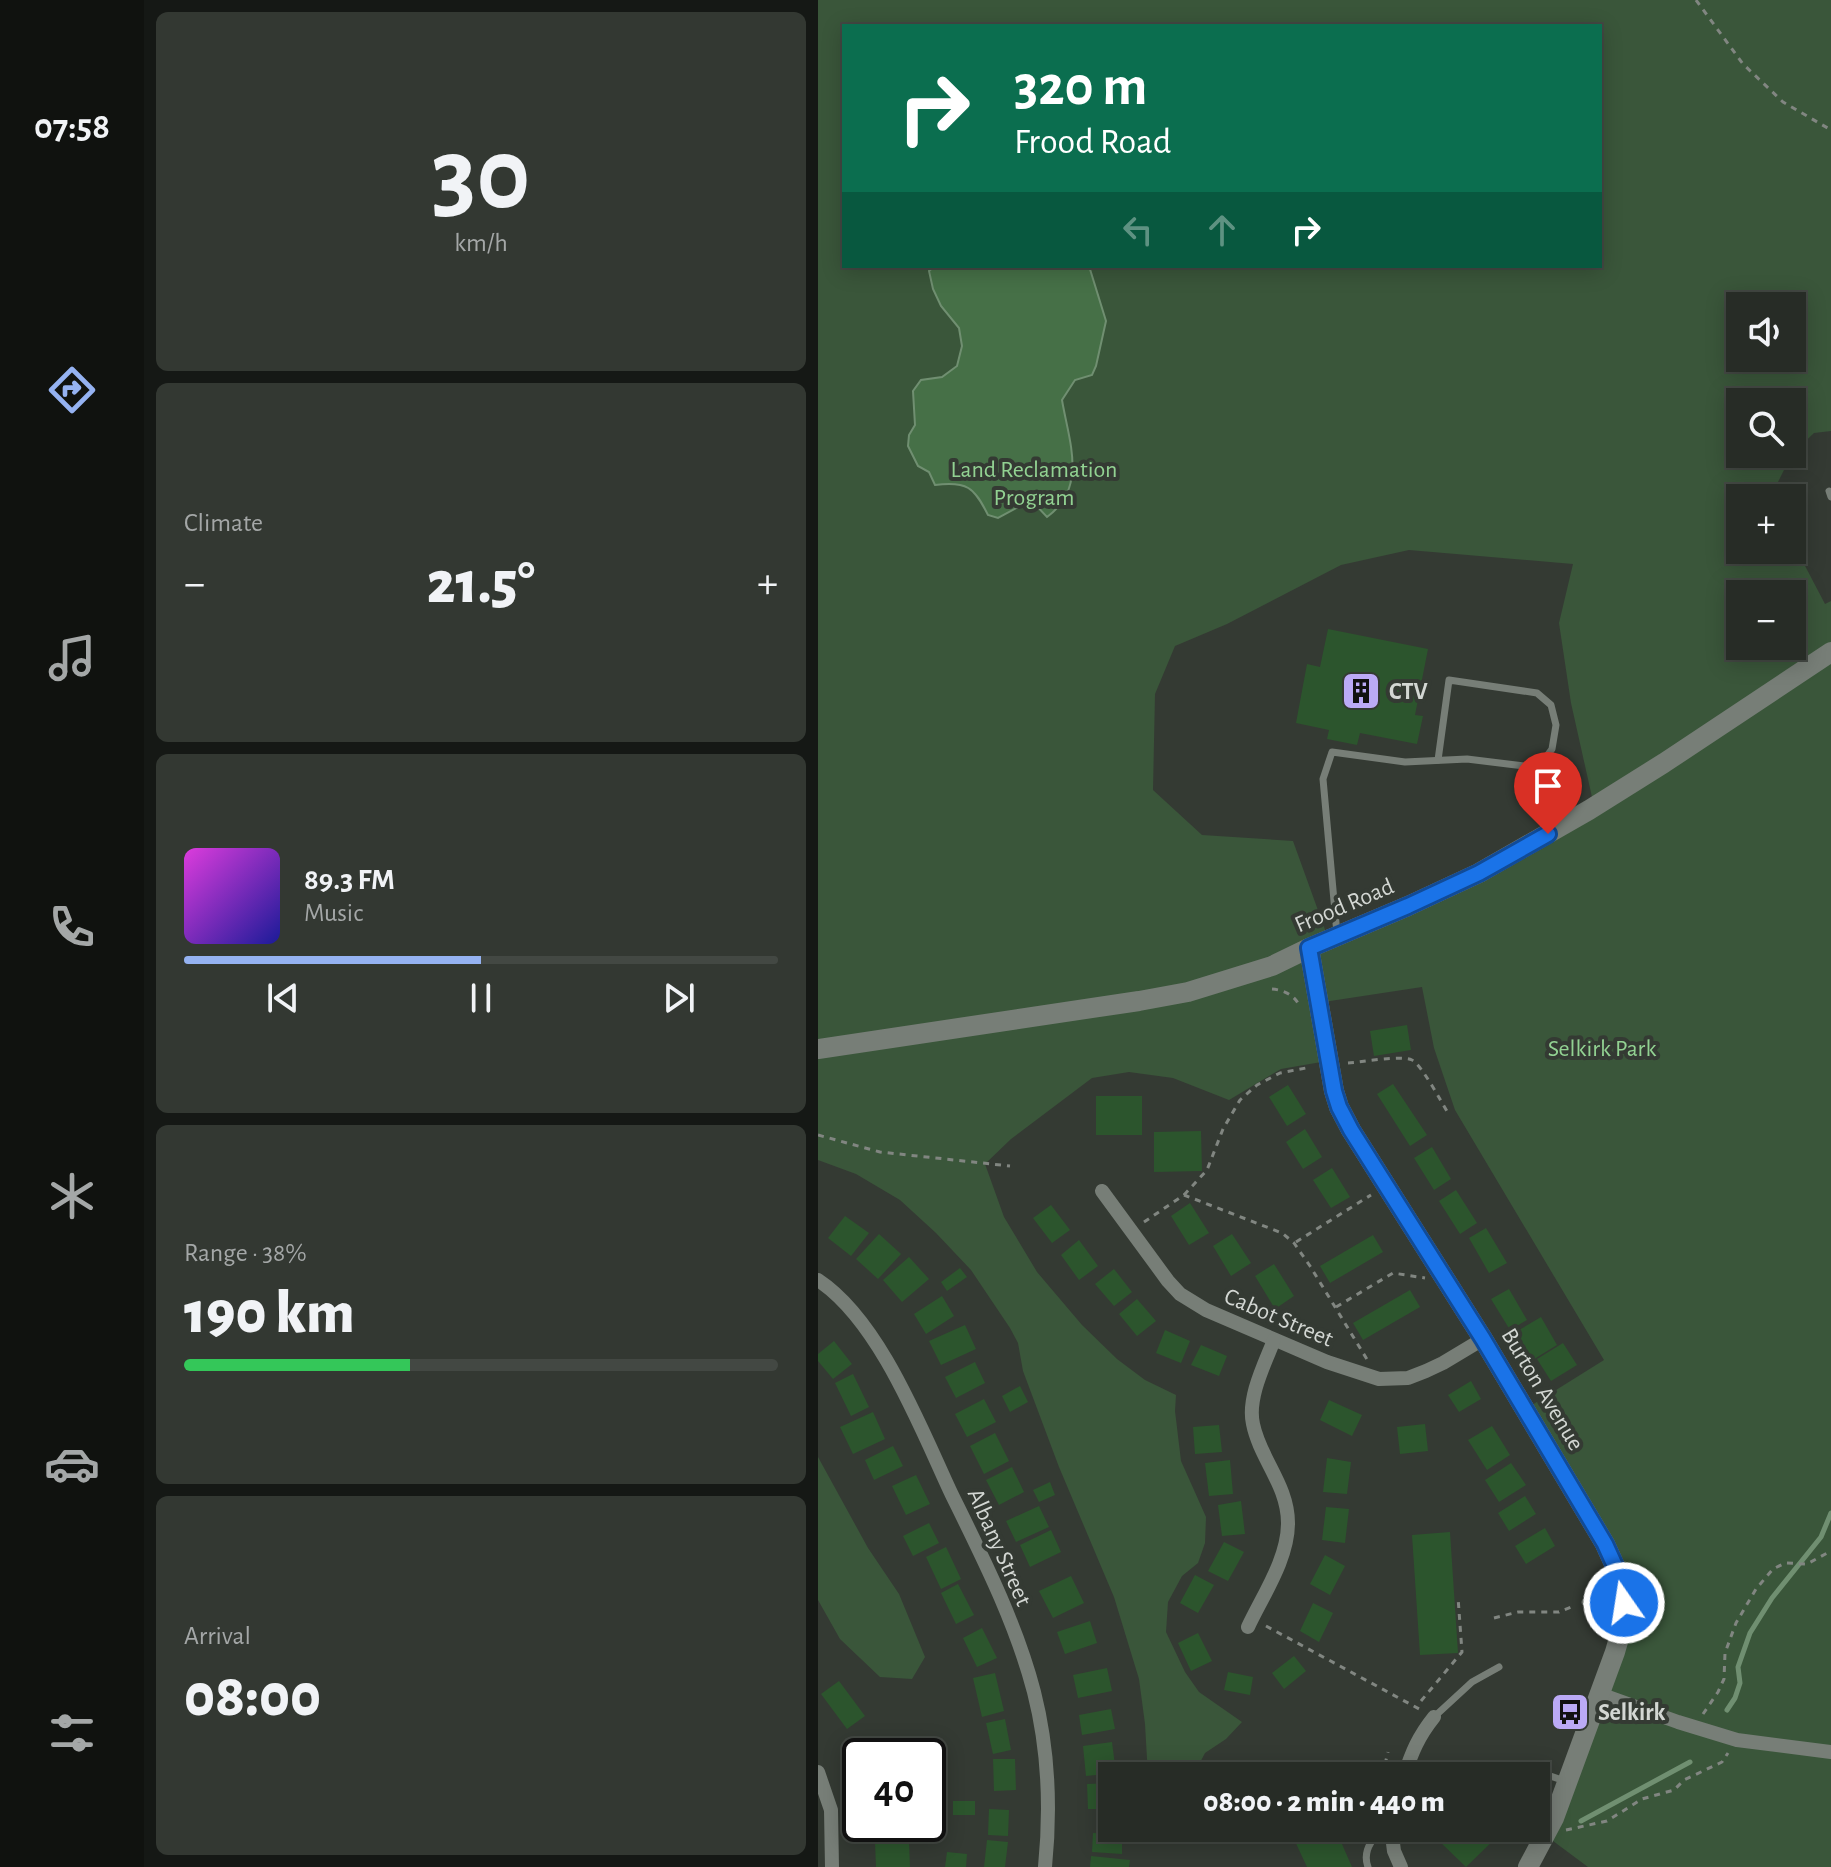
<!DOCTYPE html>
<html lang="en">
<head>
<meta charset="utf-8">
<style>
	:root { --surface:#272c26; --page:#333832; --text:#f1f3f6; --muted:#a4a7a7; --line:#434843; --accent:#95b2f1 }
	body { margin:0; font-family:"Alegreya Sans",sans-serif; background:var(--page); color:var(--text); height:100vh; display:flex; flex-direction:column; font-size:30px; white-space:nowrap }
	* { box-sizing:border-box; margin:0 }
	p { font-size:26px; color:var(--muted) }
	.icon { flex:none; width:44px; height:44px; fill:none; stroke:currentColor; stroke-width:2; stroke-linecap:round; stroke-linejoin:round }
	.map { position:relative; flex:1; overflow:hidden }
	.sheet { display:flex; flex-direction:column; gap:12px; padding:12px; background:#151815; width:674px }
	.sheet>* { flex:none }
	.hud { position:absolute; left:24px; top:24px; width:760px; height:244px; border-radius:0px; box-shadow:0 4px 20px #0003,0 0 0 2px var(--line); background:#0b6e4f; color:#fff; overflow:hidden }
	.buttons { position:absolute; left:908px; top:292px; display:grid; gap:16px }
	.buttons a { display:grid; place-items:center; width:80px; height:80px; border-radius:0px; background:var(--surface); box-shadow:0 4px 20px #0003,0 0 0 2px var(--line); font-size:40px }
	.speed { position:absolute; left:24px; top:1738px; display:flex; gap:16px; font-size:40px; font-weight:700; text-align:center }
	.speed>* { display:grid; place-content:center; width:104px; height:104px; border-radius:50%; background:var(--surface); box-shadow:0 4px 20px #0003,0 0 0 2px var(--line); line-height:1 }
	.speed .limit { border:4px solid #111; border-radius:12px; background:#fff; color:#111 }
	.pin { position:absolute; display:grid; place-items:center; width:68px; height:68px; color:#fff; margin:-82px -34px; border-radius:50% 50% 50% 0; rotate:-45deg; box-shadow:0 0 8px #0007 }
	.pin .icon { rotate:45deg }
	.me { position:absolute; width:88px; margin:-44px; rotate:347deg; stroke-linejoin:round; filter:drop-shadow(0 0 6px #0008) }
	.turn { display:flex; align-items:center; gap:28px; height:168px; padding:0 40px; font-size:36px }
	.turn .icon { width:104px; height:104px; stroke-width:2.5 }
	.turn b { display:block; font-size:56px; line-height:68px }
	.lanes { display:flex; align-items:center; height:76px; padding:0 40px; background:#0003; justify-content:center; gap:40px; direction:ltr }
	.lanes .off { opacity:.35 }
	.big { font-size:60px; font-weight:800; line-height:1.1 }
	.sheet .card { flex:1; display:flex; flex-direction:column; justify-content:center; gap:12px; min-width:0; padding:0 28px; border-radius:12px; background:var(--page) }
	.sheet .dial { align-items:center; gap:0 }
	.dial b { font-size:104px; line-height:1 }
	.song { display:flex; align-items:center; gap:24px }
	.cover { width:96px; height:96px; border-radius:12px; background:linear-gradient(135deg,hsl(300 70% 55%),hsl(240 70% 35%)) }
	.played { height:8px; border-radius:4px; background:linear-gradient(90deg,var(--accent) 50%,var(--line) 50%) }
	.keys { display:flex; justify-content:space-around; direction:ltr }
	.heat { display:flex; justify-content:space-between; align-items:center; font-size:44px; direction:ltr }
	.charge { height:12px; border-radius:6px; background:linear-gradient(90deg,#34c759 38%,var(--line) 0) }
	.trip { position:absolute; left:280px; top:1762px; width:452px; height:80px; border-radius:0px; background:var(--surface); box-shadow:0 4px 20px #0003,0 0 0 2px var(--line); font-weight:800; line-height:80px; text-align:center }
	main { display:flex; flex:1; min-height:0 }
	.dock { display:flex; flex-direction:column; width:144px; justify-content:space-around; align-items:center; background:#10120f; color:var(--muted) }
	.dock .icon { width:56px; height:56px }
	.dock .active { color:var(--accent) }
	.dock b { font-size:36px; color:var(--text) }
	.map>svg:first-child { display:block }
	.green { fill:#3a563a; fill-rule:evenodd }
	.water { fill:#467047; stroke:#708f71; stroke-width:2 }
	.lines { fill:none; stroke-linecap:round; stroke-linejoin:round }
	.stream { stroke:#708f71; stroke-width:5 }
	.building { fill:#2c552d }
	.path { stroke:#818681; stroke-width:3; stroke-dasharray:6 6; stroke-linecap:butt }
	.lane { stroke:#777e77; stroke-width:7 }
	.street { stroke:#777e77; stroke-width:14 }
	.secondary { stroke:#777e77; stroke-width:20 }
	.route-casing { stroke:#114b97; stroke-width:20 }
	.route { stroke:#1a73e8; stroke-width:14 }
	.labels { text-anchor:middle; stroke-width:8; stroke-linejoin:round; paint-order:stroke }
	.park-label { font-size:24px; fill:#92d292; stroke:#343a33 }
	.poi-label { font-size:24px; font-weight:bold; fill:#d3d7d3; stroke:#343a33; text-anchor:start }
	.street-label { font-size:24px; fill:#d3d7d3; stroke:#343a33 }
</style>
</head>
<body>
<main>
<nav class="dock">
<b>07:58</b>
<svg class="icon active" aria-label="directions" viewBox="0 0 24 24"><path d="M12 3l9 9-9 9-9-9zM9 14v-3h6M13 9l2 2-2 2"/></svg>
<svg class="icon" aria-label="music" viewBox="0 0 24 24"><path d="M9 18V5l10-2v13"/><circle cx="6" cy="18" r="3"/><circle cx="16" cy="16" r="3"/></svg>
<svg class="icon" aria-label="phone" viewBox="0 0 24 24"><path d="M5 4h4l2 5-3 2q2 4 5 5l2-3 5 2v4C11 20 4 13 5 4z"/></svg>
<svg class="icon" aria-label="climate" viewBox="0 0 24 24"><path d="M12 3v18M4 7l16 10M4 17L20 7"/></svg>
<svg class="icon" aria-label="car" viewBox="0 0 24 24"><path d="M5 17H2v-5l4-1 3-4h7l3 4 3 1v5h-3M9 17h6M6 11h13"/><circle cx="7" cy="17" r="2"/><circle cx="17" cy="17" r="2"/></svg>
<svg class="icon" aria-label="filters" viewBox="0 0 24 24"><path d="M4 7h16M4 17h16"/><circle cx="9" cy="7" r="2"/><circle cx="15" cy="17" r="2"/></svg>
</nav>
<section class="sheet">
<div class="card dial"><b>30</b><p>km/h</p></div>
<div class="card"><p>Climate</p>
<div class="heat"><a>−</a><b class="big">21.5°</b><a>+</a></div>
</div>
<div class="card">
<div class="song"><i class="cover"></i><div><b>89.3 FM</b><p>Music</p></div></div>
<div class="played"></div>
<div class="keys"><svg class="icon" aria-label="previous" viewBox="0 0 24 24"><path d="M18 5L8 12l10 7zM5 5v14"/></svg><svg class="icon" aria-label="pause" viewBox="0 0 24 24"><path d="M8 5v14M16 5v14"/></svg><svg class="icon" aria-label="next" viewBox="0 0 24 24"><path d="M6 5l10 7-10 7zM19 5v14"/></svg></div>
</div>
<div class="card"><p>Range · 38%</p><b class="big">190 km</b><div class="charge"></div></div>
<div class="card"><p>Arrival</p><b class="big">08:00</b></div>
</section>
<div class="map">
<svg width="1013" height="1867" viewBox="0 0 1013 1867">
	<rect width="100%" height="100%" fill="#343a33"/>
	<g class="green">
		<path d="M0,0H1013V431L996,433L974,454V402H922V454H974L952,498H922V550H974V541L1007,604L1013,601V1867H770L727,1835L796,1651L801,1576L706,1410L786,1360L637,1110L616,1048L604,987L499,1003L509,1061L463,1069L411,1100L355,1078L311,1072L274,1078L193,1139L167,1164L186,1217L219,1272L264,1325L299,1359L327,1380L358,1395L357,1411L363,1461L388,1517L387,1543L380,1563L364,1576L350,1602L348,1632L367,1672L381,1692L424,1722L408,1739L387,1753L375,1776H330L327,1724L321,1679L296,1597L241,1467L205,1371L200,1343L192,1328L153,1270L118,1233L82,1200L38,1174L0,1160ZM26,26H782V266H26ZM922,306H974V358H922ZM591,550L755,564L741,623L753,703L776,806L510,938L475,841L384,835L335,790L337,694L357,646L409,624L523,565ZM922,594H974V646H922Z"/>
		<polygon points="0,1457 50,1548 81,1594 107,1657 94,1679 62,1677 22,1639 0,1600"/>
	</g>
	<path class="water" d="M117,266H271L288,321L278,366L274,375L257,380L244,400C251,442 270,487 229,517L215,502L204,505L180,518L170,515C156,487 149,481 117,485L111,472L100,466L90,446L91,435L97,425L95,391L103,380L124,377L139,366L144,346L141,328L123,306L115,289L111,271Z"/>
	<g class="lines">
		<g class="stream">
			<polyline points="909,1710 917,1698 922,1683 920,1667 932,1633 954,1598 1003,1537 1013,1513"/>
			<polyline points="763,1821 872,1762"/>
		</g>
	</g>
	<g class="building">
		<polygon points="510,629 610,649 597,715 605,716 599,744 542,733 539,745 509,739 511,730 478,723 489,664 502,667"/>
		<polygon points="589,1025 593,1050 556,1056 552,1031"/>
		<polygon points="575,1084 609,1135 592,1146 559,1094"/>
		<polygon points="470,1085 488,1114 469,1126 451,1097"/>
		<rect x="278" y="1096" width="46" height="39"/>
		<polygon points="487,1129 504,1157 485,1169 468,1142"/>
		<polygon points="383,1131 384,1171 336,1172 336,1132"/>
		<polygon points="614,1147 633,1179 616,1190 596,1158"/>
		<polygon points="514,1168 532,1197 513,1208 495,1180"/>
		<polygon points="638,1190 659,1223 642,1234 621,1201"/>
		<polygon points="372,1203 391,1233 371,1245 353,1216"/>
		<polygon points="233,1205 252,1230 234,1243 215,1218"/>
		<polygon points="27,1216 51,1233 33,1256 10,1238"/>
		<polygon points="668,1228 689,1263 671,1273 651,1238"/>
		<polygon points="61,1234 83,1254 60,1279 38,1259"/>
		<polygon points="414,1234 433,1263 413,1276 395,1246"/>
		<polygon points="555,1235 565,1252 512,1283 502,1266"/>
		<polygon points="261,1240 280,1266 261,1280 243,1255"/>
		<polygon points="91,1257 111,1279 84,1302 65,1280"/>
		<polygon points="456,1264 476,1296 457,1309 437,1276"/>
		<polygon points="142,1268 149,1277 129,1291 123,1282"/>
		<polygon points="296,1269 314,1292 296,1306 277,1284"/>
		<polygon points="691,1289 709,1320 692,1330 673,1299"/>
		<polygon points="592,1290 602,1307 545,1340 535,1323"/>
		<polygon points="124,1296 136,1316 108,1334 96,1314"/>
		<polygon points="319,1299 338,1321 319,1336 301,1314"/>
		<polygon points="723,1317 739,1345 713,1361 696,1333"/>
		<polygon points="147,1325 158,1349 123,1365 111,1341"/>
		<polygon points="347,1330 372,1341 363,1363 338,1353"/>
		<polygon points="16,1341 34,1364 15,1379 0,1361 0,1354"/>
		<polygon points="745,1343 759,1365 733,1381 719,1359"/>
		<polygon points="383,1345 409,1356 401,1376 373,1365"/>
		<polygon points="157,1362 167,1383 138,1398 127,1377"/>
		<polygon points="35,1374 51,1407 33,1416 17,1383"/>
		<polygon points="653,1381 663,1399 641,1412 630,1395"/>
		<polygon points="202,1386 210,1402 192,1412 184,1396"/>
		<polygon points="166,1399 178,1422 149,1437 137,1414"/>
		<polygon points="511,1400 544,1415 534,1436 502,1420"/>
		<polygon points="55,1412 67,1439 35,1454 22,1427"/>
		<polygon points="607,1424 610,1451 582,1454 579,1427"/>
		<polygon points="401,1425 404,1452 377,1454 375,1427"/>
		<polygon points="674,1426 692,1455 669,1470 650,1440"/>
		<polygon points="177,1433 191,1461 166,1474 152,1446"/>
		<polygon points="75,1446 85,1466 56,1480 47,1460"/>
		<polygon points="509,1458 533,1462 529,1494 505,1492"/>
		<polygon points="412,1460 415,1494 391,1496 387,1463"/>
		<polygon points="693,1463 708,1485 681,1502 667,1480"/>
		<polygon points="194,1467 206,1492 181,1505 168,1480"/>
		<polygon points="98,1475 112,1504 88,1515 74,1486"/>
		<polygon points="232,1482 237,1495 221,1502 215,1490"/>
		<polygon points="707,1496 718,1514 691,1531 680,1513"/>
		<polygon points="423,1501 427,1534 404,1536 400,1505"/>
		<polygon points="221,1506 231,1527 198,1542 188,1521"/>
		<polygon points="508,1507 531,1509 527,1543 504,1540"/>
		<polygon points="111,1523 121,1543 95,1556 85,1536"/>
		<polygon points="727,1528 737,1546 708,1564 697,1546"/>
		<polygon points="233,1530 243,1552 212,1567 202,1545"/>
		<polygon points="632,1532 640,1653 602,1655 594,1535"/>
		<polygon points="406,1542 426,1552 410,1581 390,1571"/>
		<polygon points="128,1547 143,1579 123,1589 108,1557"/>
		<polygon points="507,1555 527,1566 512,1595 492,1584"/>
		<polygon points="377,1575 396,1585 380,1613 362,1603"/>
		<polygon points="253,1576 266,1603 235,1618 221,1591"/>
		<polygon points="140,1584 156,1615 138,1624 123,1593"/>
		<polygon points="495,1603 515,1613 501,1642 482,1631"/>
		<polygon points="272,1621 279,1643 247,1654 239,1632"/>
		<polygon points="164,1628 179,1658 159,1667 145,1638"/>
		<polygon points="380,1633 394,1661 373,1671 360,1643"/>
		<polygon points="476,1656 488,1671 466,1689 454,1673"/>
		<polygon points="289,1668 294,1691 260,1698 255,1675"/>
		<polygon points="410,1672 435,1677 432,1695 406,1690"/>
		<polygon points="177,1673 186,1711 164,1717 155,1678"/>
		<polygon points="21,1681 47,1716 29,1729 3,1694"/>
		<polygon points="293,1709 297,1729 264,1735 261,1715"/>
		<polygon points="187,1719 193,1750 175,1754 168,1723"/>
		<polygon points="294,1742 298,1773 268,1776 265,1746"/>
		<polygon points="175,1759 197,1759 198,1790 176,1791"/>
		<polygon points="294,1783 294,1809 270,1809 269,1784"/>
		<rect x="135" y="1801" width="22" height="14"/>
		<polygon points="171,1809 191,1810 190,1836 170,1835"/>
		<polygon points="495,1828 517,1828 534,1867 489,1867 475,1837"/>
		<polygon points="629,1828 688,1828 648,1867 618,1838"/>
		<polygon points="275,1833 304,1834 304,1854 274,1852"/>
		<polygon points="169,1840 190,1842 187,1867 166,1867"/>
		<polygon points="91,1841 92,1867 58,1867 57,1842"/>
		<polygon points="129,1852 149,1854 148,1867 127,1867"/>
		<polygon points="273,1856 312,1860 311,1867 272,1867"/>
	</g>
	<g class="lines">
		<g class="path">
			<polyline points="878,0 925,64 965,102 1013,130"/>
			<path d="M454,989C466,990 477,995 482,1007"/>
			<path d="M530,1063C544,1062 583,1055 594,1060C603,1064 624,1103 630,1113"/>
			<polyline points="0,1135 62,1152 192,1166"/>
			<polyline points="366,1195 389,1170 405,1129 422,1100 439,1085 462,1073 493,1067"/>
			<polyline points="326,1222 366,1195 464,1233 476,1243 492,1266 550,1361"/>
			<polyline points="478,1242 553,1195"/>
			<polyline points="518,1307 575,1273 607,1278"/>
			<polyline points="676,1618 700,1612 741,1612 756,1606"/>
			<polyline points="448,1626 603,1710"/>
			<polyline points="603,1701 644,1652 640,1597"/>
			<polyline points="885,1714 900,1692 906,1679 907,1653 918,1623 938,1589 955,1569 967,1563 989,1564 1013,1551"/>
			<polyline points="564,1776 570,1752"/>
			<polyline points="748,1830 789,1821 824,1799 856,1790 866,1780 904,1762 910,1753"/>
		</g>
		<g class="lane">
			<polyline points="1011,491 1013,497"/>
			<polyline points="620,760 631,680 719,693 733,705 738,725 734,749 717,772"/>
			<polyline points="519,934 505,779 514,752 587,762 649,759 706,766 730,780 754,816"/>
			<polyline points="767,1602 803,1608"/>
			<polyline points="616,1717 654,1682 681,1667"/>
			<polyline points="706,1767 747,1781"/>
			<path d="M550,1867C544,1851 554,1838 566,1828"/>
		</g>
		<g class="street">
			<polyline points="284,1191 350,1281 362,1294 388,1310 509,1362 561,1379 590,1378 608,1371 625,1363 665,1339"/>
			<path d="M0,1280C62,1321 103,1429 134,1495C165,1558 198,1623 216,1692C231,1751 233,1807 227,1867"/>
			<path d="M430,1627C445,1595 470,1559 470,1523C470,1485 442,1459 435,1424C429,1398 447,1363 456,1340"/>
			<polyline points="782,1694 860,1722 919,1740 1013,1752"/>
			<polyline points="0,1772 13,1810 14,1867"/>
			<path d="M586,1776C594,1752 600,1737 616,1717"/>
			<polyline points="573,1828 576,1851 583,1867"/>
		</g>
		<g class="secondary">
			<polyline points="491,948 516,1091 521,1107 533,1130 665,1339 787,1544 802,1577 806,1603 805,1624 797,1652 736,1818 710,1867"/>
			<polyline points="0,1049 321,1001 370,992 454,966 491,948 590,906 661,873 771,810 846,763 1013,652"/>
		</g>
	</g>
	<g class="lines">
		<defs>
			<polyline id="route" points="730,834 661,873 590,906 491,948 516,1091 521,1107 533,1130 665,1339 787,1544 802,1577 806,1603"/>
		</defs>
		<use href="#route" class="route-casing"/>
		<use href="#route" class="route"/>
	</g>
	<defs>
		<symbol id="building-square" viewBox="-11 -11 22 22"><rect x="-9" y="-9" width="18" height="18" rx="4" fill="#bbaaf6" stroke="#343a33"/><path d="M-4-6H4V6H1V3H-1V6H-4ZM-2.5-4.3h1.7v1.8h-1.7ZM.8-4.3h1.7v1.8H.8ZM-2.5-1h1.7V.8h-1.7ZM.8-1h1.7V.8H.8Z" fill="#111"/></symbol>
		<symbol id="bus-square" viewBox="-11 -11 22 22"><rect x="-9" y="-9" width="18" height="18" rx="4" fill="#bbaaf6" stroke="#343a33"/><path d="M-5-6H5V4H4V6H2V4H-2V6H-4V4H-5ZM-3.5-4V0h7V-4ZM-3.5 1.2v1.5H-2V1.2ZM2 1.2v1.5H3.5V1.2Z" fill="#111"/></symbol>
	</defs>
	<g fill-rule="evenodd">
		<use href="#building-square" x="521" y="669" width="44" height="44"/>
		<use href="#bus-square" x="730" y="1690" width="44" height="44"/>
	</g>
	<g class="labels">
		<g class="park-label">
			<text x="216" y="477">Land Reclamation<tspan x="216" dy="28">Program</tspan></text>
			<text x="784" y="1056">Selkirk Park</text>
		</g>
		<g class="poi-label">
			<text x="571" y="699">CTV</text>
			<text x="780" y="1720">Selkirk</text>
		</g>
		<g class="street-label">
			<text transform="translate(526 905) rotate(-23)" y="8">Frood Road</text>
			<text transform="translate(461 1317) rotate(23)" y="8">Cabot Street</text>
			<text transform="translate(725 1389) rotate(59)" y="8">Burton Avenue</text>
			<text transform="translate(182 1547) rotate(66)" y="8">Albany Street</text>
		</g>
	</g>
</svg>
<div class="buttons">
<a><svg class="icon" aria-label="sound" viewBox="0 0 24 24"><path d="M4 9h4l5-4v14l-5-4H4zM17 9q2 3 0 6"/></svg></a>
<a><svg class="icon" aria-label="search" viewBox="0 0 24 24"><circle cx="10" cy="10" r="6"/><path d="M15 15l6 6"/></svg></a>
<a>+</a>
<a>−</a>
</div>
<div class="speed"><div class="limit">40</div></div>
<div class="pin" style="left:730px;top:834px;background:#d93025"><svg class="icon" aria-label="arrive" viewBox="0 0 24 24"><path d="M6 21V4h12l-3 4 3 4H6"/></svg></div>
<svg class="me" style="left:806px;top:1603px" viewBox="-20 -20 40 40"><circle r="17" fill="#1a73e8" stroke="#fff" stroke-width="3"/><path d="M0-11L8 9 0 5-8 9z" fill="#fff"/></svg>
<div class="trip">08:00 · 2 min · 440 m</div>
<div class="hud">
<div class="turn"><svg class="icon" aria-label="right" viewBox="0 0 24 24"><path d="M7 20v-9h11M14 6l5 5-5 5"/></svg><div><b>320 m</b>Frood Road</div></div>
<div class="lanes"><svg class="icon off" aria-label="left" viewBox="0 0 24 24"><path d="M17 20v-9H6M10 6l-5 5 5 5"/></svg><svg class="icon off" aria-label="ahead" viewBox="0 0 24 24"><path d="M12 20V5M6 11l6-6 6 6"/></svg><svg class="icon" aria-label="right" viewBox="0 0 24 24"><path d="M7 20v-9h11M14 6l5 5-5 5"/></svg></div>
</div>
</div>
</main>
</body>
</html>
